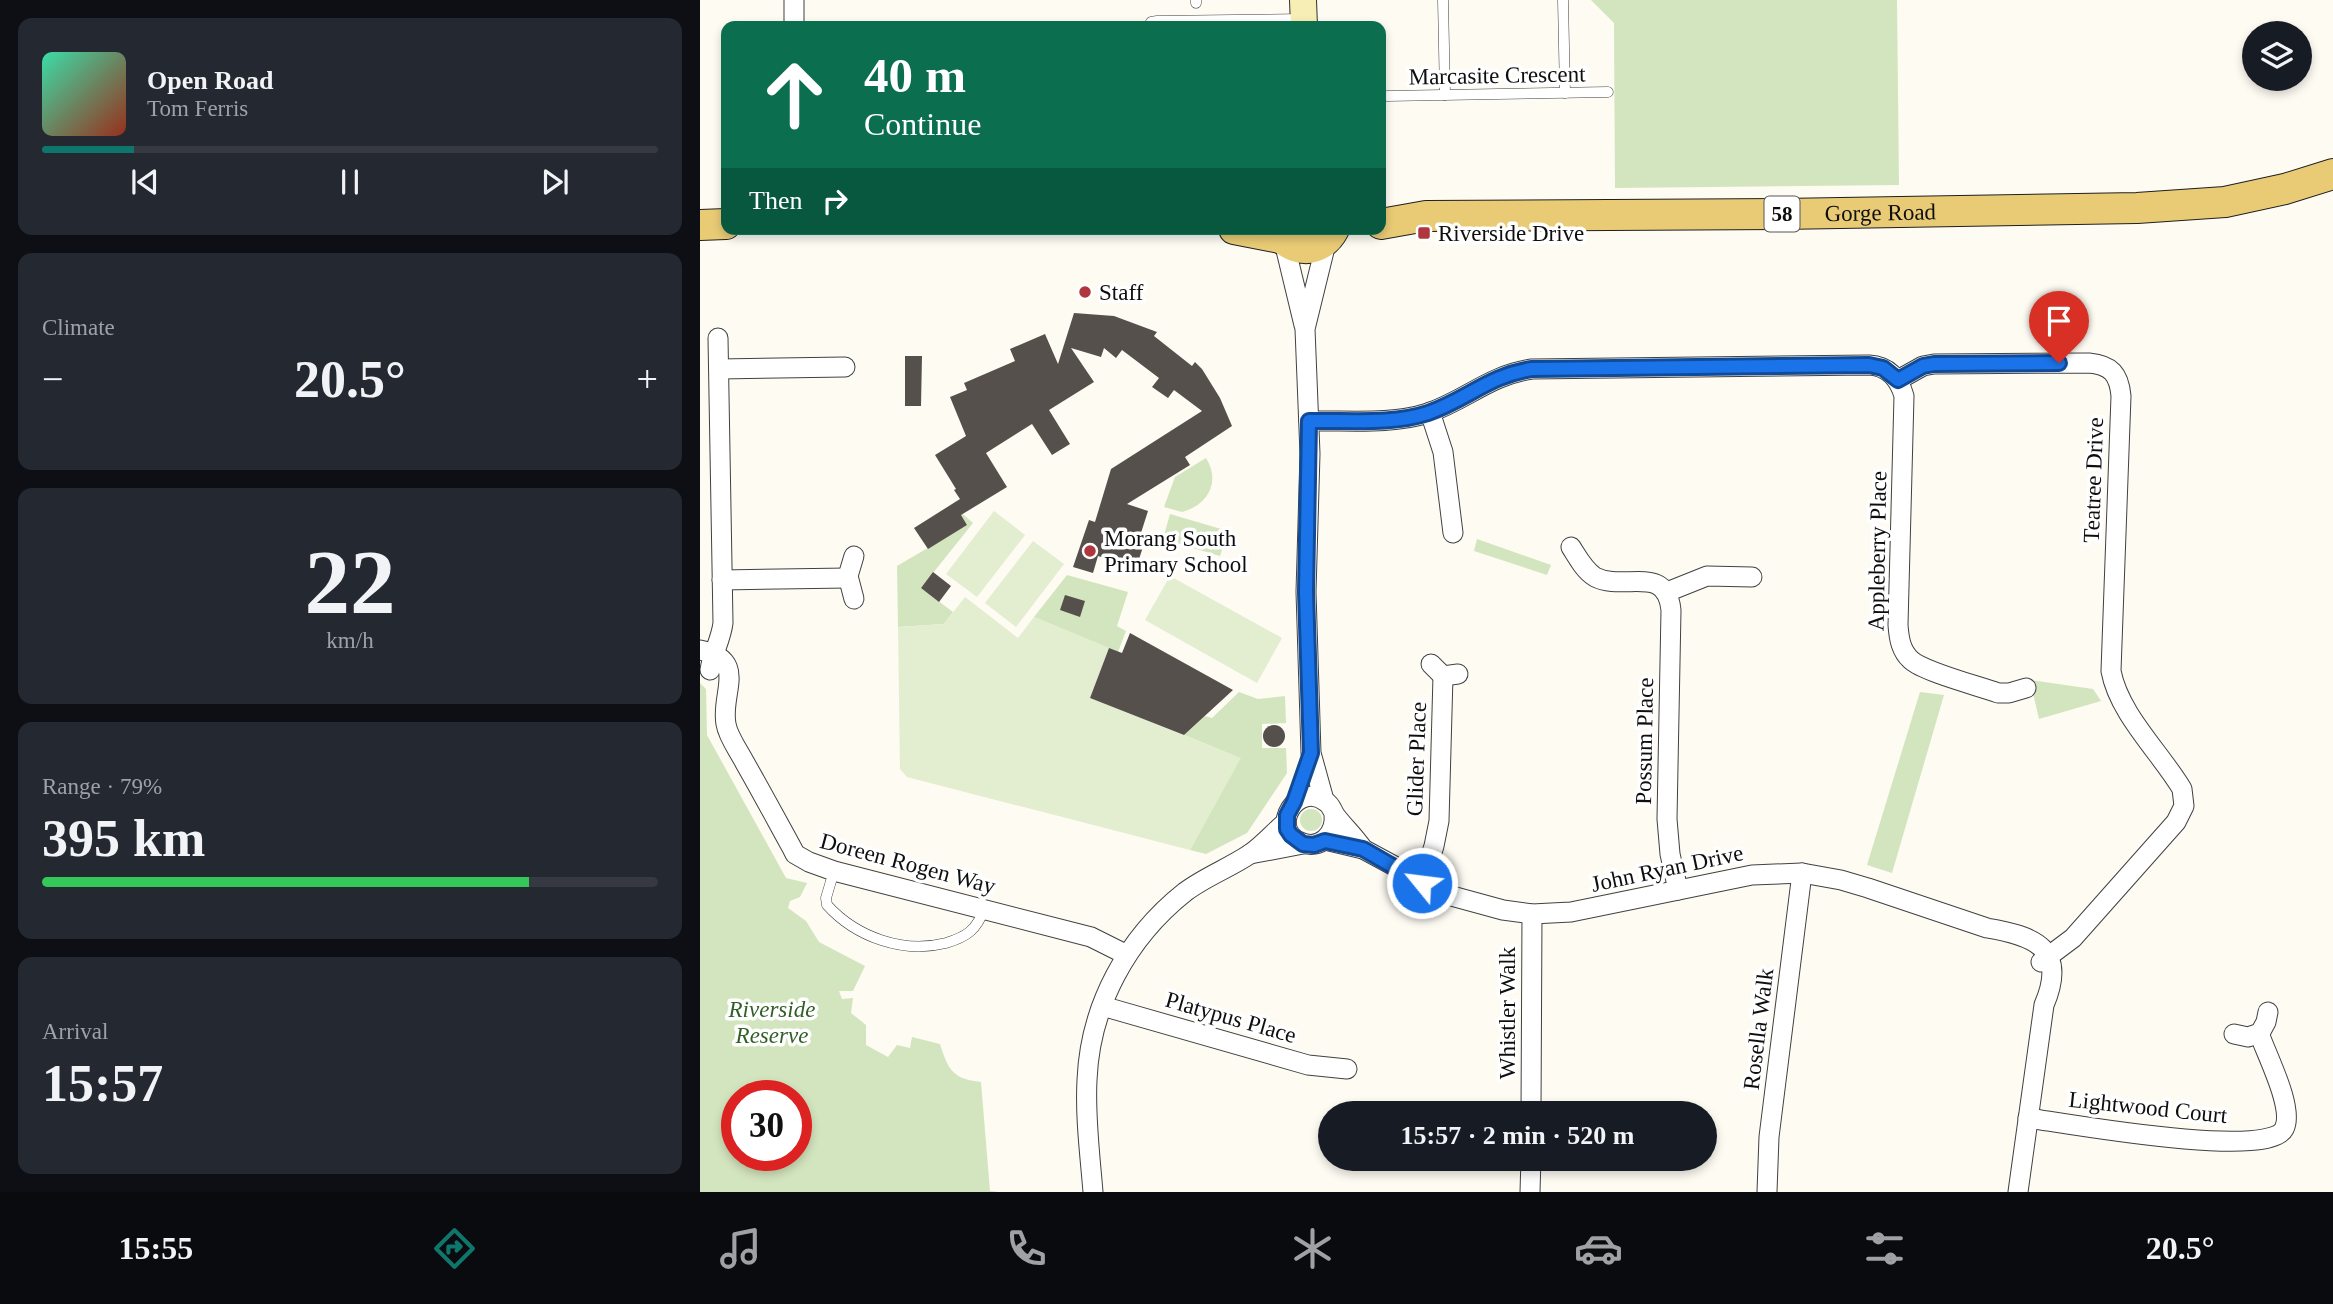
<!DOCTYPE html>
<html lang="en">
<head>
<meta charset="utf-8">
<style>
	:root { --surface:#171b24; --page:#242831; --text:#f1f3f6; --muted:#9ea1a6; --line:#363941; --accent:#0f766e }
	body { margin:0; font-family:"Times New Roman",serif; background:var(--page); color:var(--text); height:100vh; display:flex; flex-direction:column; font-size:26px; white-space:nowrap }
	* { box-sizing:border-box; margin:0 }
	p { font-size:23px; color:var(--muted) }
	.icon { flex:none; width:38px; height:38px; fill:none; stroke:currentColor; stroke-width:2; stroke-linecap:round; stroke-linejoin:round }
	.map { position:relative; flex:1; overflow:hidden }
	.details { display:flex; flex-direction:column; gap:18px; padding:18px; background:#0d0f14; width:700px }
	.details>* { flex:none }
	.top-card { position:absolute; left:21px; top:21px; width:665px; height:214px; border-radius:14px; box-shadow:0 4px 10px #0003; background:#0b6e4f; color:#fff; overflow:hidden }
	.tools { position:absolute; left:1542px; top:21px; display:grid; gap:14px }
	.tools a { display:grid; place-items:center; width:70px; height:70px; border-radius:50%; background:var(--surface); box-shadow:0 4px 10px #0003; font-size:35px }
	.speed { position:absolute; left:21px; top:1080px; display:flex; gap:14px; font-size:35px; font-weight:700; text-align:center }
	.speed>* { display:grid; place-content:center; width:91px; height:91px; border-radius:50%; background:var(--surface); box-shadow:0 4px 10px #0003; line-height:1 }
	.speed .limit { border:10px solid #d22; background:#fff; color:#111 }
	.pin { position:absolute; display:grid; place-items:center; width:60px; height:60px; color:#fff; margin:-72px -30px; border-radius:50% 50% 50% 0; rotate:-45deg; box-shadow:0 0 7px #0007 }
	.pin .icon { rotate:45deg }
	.me { position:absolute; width:77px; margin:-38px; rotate:299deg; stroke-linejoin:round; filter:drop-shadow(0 0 5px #0008) }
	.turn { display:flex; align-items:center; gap:24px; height:147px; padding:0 28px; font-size:32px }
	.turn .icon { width:91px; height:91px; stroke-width:2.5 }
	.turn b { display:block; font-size:49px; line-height:60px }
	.then { display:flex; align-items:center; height:66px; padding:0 28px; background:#0003; gap:14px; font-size:26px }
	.big { font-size:52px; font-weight:800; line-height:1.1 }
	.details .tile { flex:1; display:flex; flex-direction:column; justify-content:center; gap:10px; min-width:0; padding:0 24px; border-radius:14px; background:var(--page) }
	.details .dial { align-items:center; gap:0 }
	.dial b { font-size:91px; line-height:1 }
	.song { display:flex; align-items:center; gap:21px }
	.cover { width:84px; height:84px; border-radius:10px; background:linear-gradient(135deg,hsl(160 70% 55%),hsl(10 70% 35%)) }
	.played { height:7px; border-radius:4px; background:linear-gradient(90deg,var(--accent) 15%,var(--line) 15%) }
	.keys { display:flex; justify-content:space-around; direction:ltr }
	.heat { display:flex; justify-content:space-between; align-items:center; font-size:38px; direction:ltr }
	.charge { height:10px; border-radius:5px; background:linear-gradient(90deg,#34c759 79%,var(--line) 0) }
	.trip { position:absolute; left:618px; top:1101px; width:399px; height:70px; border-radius:35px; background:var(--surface); box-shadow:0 4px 10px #0003; font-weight:800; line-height:70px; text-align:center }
	.tabs { display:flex; height:112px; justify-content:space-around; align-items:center; background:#090b0e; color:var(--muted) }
	.tabs .icon { width:49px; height:49px }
	.tabs .active { color:var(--accent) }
	.tabs b { font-size:32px; color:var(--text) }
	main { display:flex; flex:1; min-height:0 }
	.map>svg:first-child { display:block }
	.green { fill:#d3e5be; fill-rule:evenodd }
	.pitch { fill:#e3edcf }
	.building { fill:#56504c }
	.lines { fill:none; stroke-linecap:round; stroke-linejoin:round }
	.lane-casing { stroke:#414141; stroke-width:11 }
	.street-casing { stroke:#414141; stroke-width:21 }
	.secondary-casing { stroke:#303030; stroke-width:28 }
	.primary-casing { stroke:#1f1f1f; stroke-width:32 }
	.lane { stroke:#fff; stroke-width:10 }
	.street { stroke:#fff; stroke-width:19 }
	.secondary { stroke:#f6eeb4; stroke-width:26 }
	.primary { stroke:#e9cb76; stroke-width:30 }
	.route-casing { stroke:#114b97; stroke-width:18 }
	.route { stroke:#1a73e8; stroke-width:12 }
	.poi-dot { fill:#af363d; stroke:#fff; stroke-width:2.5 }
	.labels { text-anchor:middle; stroke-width:7; stroke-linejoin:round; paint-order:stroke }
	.shield { fill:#fff; stroke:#565656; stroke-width:2 }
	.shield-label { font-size:21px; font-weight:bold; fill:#0e0e0e }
	.street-label { font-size:23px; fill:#0e0e0e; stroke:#fff }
	.poi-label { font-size:23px; fill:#0e0e0e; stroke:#fff; text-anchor:start }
	.park-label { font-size:23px; font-style:italic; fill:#325f26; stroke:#fff }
</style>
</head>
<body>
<main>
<section class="details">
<div class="tile">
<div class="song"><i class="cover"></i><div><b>Open Road</b><p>Tom Ferris</p></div></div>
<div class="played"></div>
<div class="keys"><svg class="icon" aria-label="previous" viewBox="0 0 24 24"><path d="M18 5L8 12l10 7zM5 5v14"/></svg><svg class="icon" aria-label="pause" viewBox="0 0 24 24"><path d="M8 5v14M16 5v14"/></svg><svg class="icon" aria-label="next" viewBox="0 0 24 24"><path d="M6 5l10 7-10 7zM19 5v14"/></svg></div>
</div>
<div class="tile"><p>Climate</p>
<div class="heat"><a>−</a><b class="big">20.5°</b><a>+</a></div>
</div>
<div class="tile dial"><b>22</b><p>km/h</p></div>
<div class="tile"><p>Range · 79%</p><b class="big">395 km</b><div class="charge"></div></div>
<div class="tile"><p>Arrival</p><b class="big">15:57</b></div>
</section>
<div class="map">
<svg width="1633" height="1192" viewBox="0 0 1633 1192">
	<rect width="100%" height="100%" fill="#fdfbf2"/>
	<g class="green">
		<polygon points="891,0 1197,0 1199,185 915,188 914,23"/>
		<path d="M506,458C521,482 508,505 482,512L464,507L475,477Z"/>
		<polygon points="257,509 273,523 221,588 253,612 244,624 198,627 197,566 267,525"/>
		<polygon points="470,514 528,531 520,556 463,539"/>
		<polygon points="777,539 851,565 847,575 774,551"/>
		<polygon points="367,575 428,592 417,626 426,631 418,652 334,617"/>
		<polygon points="1330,680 1393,689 1401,701 1339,719"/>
		<path d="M0,683L6,689L7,735L86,878L107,883L100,897L90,901L88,908L106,921L119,942L165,966L153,991H139L142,999L153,998L151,1013L166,1025V1045L188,1057L197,1045L210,1048L212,1037L240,1044C248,1069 252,1079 281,1082L290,1191L298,1192H0ZM37,1096H96V1155H37Z"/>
		<polygon points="539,692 558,699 585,696 586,723 562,724 562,748 586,748 587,773 547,833 506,854 490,850 540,758 484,735 505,716 512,718"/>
		<polygon points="1220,692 1244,695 1192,873 1167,865"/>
		<circle cx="611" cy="820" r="11"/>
	</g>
	<g class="pitch">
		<polygon points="294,511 325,535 277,597 246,574"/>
		<polygon points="333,541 364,564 316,627 285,603"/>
		<polygon points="470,576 582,638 557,683 445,620"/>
		<polygon points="265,597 318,638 334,617 409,648 390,698 541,758 490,850 207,777 200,769 198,627 244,624"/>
	</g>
	<g class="building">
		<polygon points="374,313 414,316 457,332 454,336 492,366 495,362 502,369 520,398 532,426 485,457 490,465 427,504 448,511 440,536 446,538 436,568 398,556 393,573 373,567 389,520 395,522 411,469 502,411 474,390 468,398 452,387 459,378 422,350 416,358 404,348 401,357 371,348 394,382 349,410 370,444 352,455 332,424 286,453 307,487 261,515 267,525 228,549 214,528 260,499 254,490 256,489 235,455 266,436 250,397 267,390 264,383 315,361 310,349 345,334 358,364"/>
		<polygon points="205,356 222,356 221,406 205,406"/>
		<polygon points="233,572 251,586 239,602 221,588"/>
		<polygon points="365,595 385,601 380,617 360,610"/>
		<polygon points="430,633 533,690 484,735 390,698 409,648 422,653"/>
		<circle cx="574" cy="736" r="11"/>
	</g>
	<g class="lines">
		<defs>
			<g id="lane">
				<polyline points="496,0 496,3"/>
				<polyline points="743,0 745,95"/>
				<polyline points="863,0 865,93"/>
				<polyline points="449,26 451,22 457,21 603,19"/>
				<polyline points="687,96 908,92"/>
				<path d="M134,871L126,898L127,905C156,937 203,954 246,943C266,937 277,930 284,909"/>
			</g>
			<g id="street">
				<polyline points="94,0 94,26"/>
				<polyline points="584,242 604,325"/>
				<polyline points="19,369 145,367"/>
				<path d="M1198,380L1223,366L1234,364L1389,363C1411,365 1419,374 1421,396L1411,671C1419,714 1460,752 1482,789L1484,806L1476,822L1373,938L1341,962"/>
				<polyline points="730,412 743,452 753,533"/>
				<path d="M609,421C647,420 691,425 728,413C766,400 790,375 832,369L1169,365C1188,366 1199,378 1204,396L1198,625C1199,639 1201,651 1211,660C1224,672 1279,686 1298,693H1309L1326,688"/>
				<path d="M871,547C878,558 884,570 895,577C924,592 966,563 971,610L967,819L970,854L978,890"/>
				<polyline points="154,556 148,576 154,599"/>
				<polyline points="22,580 148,578"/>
				<polyline points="967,592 1007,576 1052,577"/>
				<path d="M0,650C49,660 20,693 26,724C28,737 39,751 45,763C61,791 76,819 92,848L95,854L109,862L134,871L391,937L427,955"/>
				<polyline points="731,664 743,676 758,674"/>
				<path d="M10,670C12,654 21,640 23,623L18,338"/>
				<polyline points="624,800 611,753 606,592 610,454 605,329 627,239"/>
				<path d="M634,814C636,833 621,851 600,842C568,828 598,780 626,802C631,805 632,810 635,815C644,827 655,837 663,849"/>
				<path d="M625,840L663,849L748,895L803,910L832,914L871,912L1052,875L1102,873L1141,880L1168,888L1287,928C1335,936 1368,949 1344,1005L1318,1192"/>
				<polyline points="550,854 603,844"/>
				<polyline points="722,883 734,846 739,821 743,676"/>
				<polyline points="402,1006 608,1065 647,1069"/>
				<polyline points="1534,1034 1548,1037 1560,1033 1566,1022 1568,1012"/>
				<polyline points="831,1113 832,914"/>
				<path d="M1328,1118C1364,1123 1568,1160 1584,1129C1595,1109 1566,1054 1559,1033"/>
				<path d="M393,1192C390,1155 385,1117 387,1080C390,1006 427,938 485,892C505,877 529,868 550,854C563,845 574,832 586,822"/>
				<polyline points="830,1192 831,1158"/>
				<polyline points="1067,1192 1069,1137 1102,873"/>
			</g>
			<polyline id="secondary" points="603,0 604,26"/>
			<g id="primary">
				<path id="s1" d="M681,224L726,216L1081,214L1437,208L1525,202L1585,189L1633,174"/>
				<polyline points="0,225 26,224"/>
				<polyline points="534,229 580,238"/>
				<path d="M575,229C589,253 620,256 634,229"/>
			</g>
		</defs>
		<use href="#lane" class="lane-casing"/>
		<use href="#street" class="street-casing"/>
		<use href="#secondary" class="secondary-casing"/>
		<use href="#primary" class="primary-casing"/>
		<use href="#lane" class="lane"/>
		<use href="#street" class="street"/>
		<use href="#secondary" class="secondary"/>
		<use href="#primary" class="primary"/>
	</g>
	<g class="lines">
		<defs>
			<path id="route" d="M722,883L663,849L625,841L614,845L603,844L591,835L587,829V815L594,802L611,753L606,592L609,421C647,420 692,425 728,413C766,400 790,375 832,369L1169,365L1183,368L1198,380L1223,366L1234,364L1359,363"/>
		</defs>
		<use href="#route" class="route-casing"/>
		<use href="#route" class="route"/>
	</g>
	<g class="poi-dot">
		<rect x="717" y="226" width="14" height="14" rx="3.5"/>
		<circle cx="385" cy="292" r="7"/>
		<circle cx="390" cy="551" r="7"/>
	</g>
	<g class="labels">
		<rect class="shield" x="1064.5" y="196.5" width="35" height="35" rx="5"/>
		<g class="shield-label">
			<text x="1082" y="221">58</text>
		</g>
		<g class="street-label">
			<text transform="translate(797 75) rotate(-1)" y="8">Marcasite Crescent</text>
			<text dy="8" stroke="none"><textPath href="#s1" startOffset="500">Gorge Road</textPath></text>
			<text transform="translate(1393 480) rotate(-88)" y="8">Teatree Drive</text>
			<text transform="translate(1177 551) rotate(-89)" y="8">Appleberry Place</text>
			<text transform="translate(944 741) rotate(-89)" y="8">Possum Place</text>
			<text transform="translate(716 759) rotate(-88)" y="8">Glider Place</text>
			<text transform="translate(208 863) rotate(15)" y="8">Doreen Rogen Way</text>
			<text transform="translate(967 868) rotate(-12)" y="8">John Ryan Drive</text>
			<text transform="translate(807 1013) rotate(-90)" y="8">Whistler Walk</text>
			<text transform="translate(531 1017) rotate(16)" y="8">Platypus Place</text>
			<text transform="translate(1058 1029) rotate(-83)" y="8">Rosella Walk</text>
			<text transform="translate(1448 1107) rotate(6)" y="8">Lightwood Court</text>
		</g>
		<g class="poi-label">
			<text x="738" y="241">Riverside Drive</text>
			<text x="399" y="300">Staff</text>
			<text x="404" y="546">Morang South<tspan x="404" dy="26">Primary School</tspan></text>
		</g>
		<g class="park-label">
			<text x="72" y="1017">Riverside<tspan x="72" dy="26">Reserve</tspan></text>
		</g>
	</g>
</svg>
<div class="tools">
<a><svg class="icon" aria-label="layers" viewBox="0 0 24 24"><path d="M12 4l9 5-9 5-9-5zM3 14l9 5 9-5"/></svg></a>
</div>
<div class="speed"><div class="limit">30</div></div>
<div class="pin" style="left:1359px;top:363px;background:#d93025"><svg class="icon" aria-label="arrive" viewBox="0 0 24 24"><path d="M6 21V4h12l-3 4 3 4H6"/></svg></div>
<svg class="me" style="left:722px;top:883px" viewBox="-20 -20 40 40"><circle r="17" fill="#1a73e8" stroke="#fff" stroke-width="3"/><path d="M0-11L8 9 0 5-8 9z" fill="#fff"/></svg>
<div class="trip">15:57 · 2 min · 520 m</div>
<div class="top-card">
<div class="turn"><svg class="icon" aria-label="ahead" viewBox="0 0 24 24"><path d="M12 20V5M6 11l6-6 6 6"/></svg><div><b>40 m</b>Continue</div></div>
<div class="then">Then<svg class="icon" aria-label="right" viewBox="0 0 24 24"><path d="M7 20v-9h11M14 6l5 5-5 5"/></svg></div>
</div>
</div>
</main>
<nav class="tabs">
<b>15:55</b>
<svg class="icon active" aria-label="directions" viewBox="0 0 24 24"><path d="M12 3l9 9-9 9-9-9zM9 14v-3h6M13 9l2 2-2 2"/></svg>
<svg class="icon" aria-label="music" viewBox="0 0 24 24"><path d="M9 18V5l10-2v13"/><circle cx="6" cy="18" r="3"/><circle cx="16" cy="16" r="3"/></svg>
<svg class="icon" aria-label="phone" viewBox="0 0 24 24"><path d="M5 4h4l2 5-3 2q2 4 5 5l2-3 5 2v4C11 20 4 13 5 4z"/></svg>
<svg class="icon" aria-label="climate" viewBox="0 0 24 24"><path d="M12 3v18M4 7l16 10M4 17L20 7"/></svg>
<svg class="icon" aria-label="car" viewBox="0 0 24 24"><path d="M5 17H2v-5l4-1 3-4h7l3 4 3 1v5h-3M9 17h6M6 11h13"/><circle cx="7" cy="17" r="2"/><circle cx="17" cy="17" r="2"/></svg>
<svg class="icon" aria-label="filters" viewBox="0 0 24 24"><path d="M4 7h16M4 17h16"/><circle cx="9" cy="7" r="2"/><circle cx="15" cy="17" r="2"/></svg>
<b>20.5°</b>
</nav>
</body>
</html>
